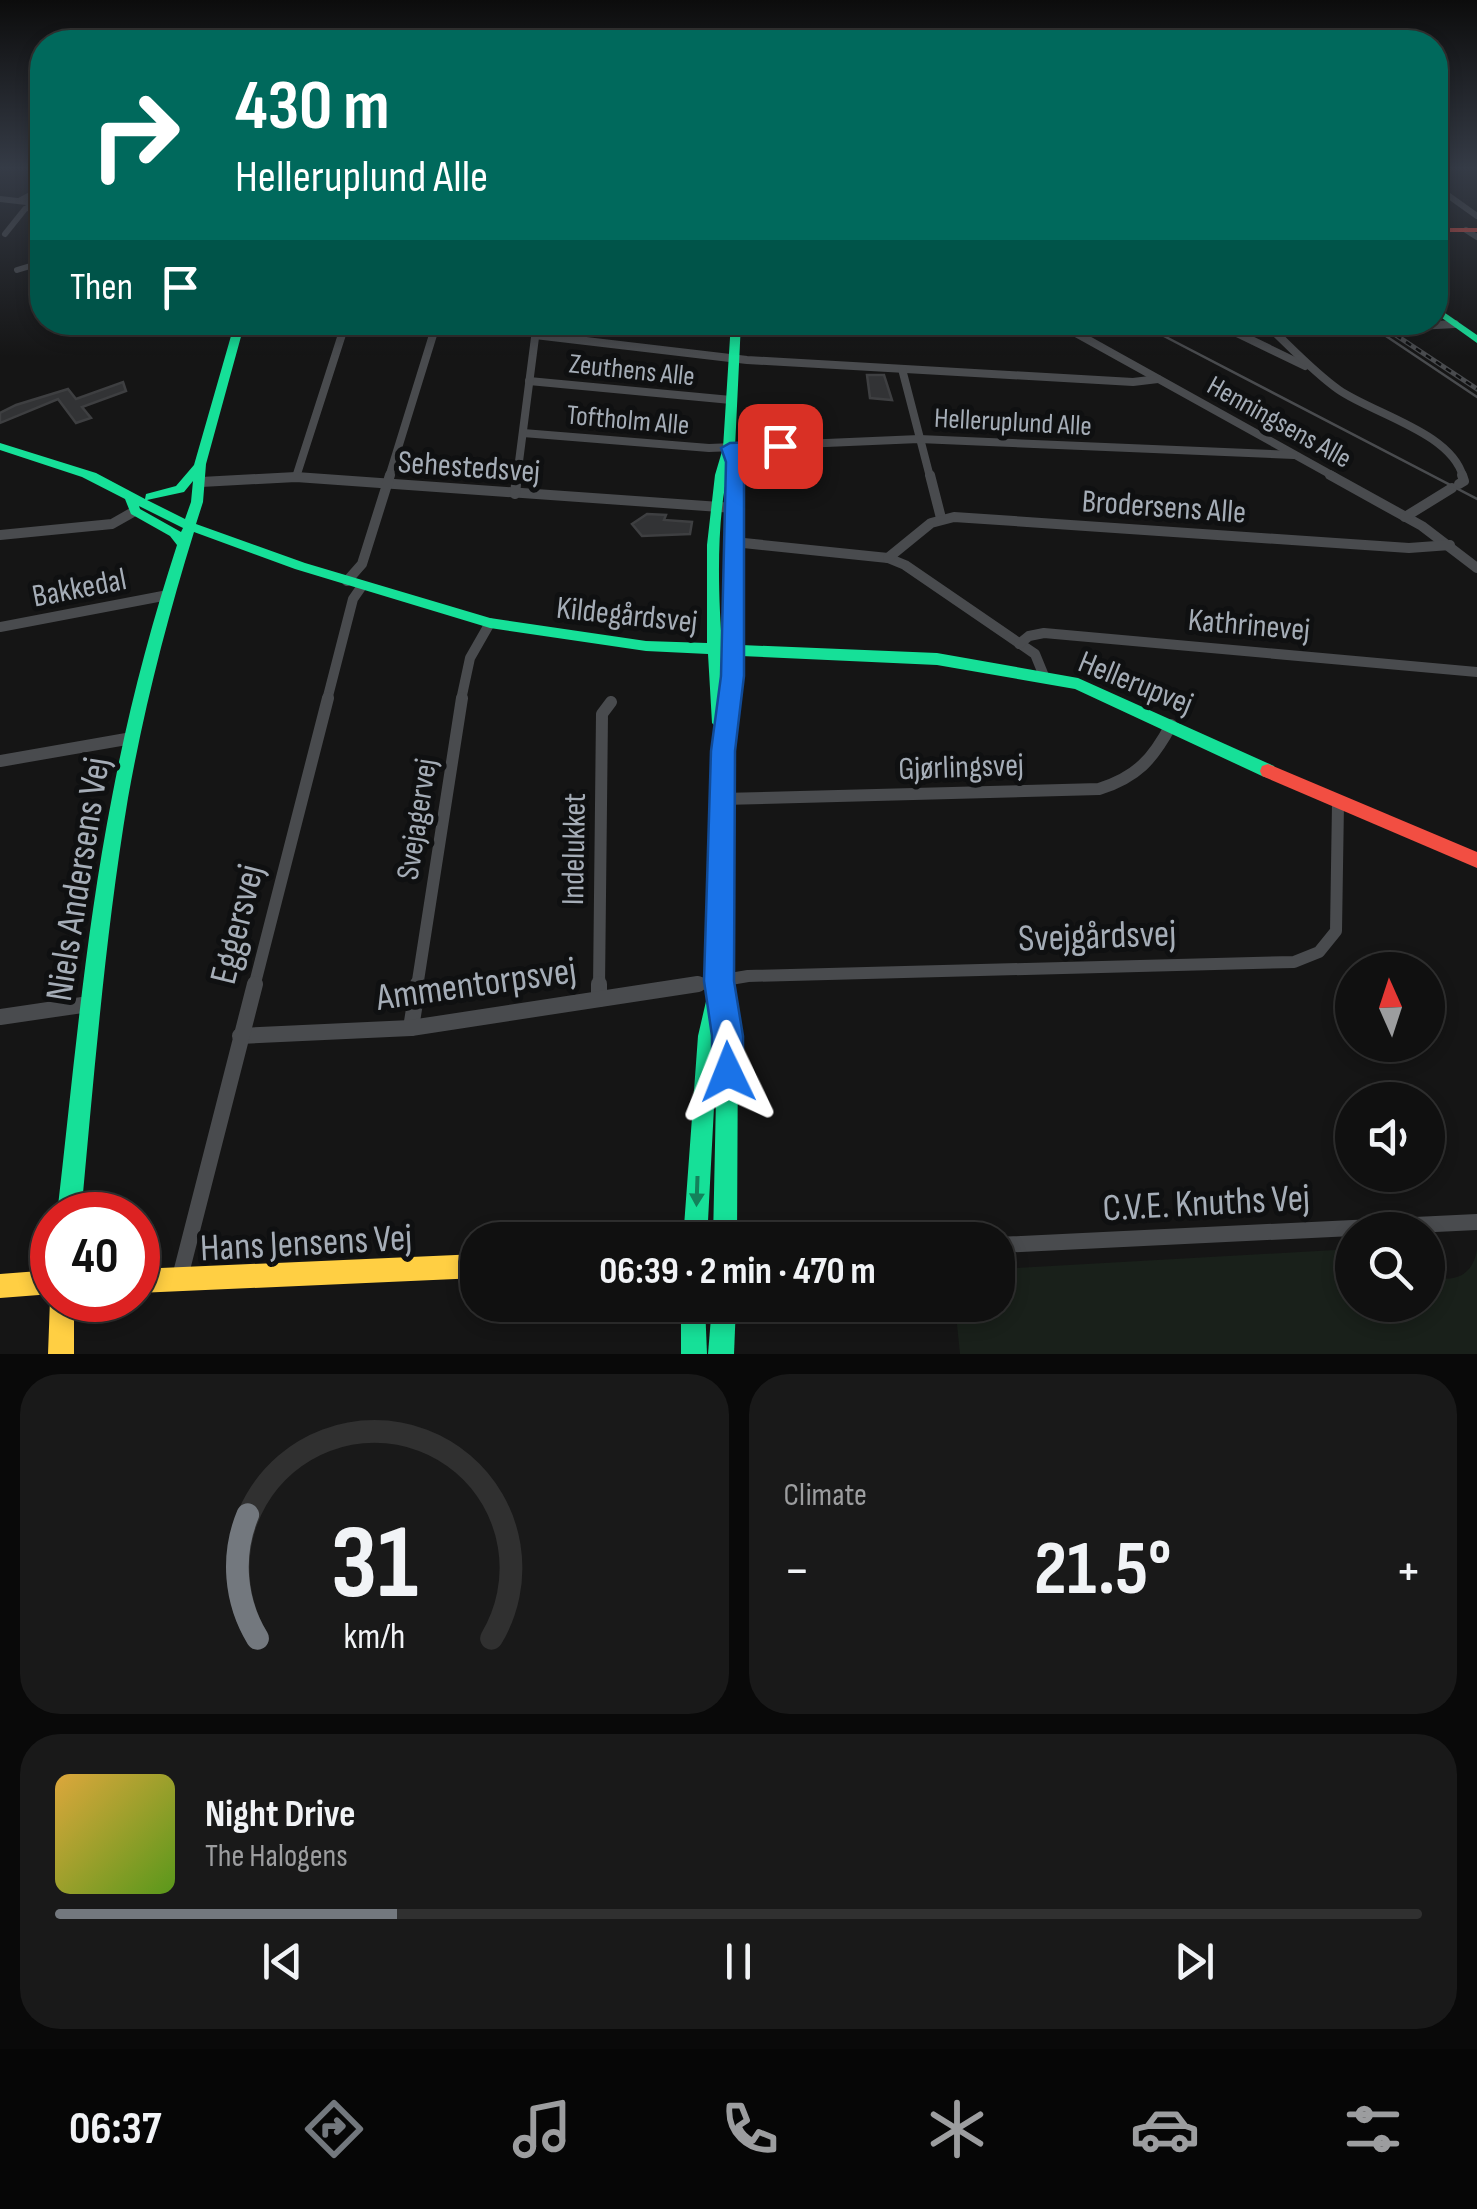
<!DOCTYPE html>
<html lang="en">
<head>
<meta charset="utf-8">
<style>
	:root { --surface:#101010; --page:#191919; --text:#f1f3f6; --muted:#9c9d9f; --line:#303030; --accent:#73787e }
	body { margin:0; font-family:"Sofia Sans Condensed",sans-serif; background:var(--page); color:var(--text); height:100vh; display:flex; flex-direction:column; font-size:38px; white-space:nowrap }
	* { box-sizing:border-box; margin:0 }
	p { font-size:32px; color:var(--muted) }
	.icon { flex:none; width:55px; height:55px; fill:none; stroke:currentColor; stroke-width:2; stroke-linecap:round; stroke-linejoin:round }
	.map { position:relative; height:1354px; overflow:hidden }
	.sheet { display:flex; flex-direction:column; gap:20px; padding:20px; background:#090909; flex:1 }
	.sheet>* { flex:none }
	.hud { position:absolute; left:30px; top:30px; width:1418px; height:305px; border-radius:40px; box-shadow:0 5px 15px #0003,0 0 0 2px var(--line); background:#00695c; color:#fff; overflow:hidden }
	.needle { width:65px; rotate:357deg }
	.buttons { position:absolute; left:1335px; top:952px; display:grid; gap:20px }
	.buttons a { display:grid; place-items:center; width:110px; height:110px; border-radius:50%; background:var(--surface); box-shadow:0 5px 15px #0003,0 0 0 2px var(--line); font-size:50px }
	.speed { position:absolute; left:30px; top:1192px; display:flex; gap:20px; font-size:50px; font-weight:700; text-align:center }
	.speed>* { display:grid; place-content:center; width:130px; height:130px; border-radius:50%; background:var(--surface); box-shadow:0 5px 15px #0003,0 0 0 2px var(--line); line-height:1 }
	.speed .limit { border:15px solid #d22; background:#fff; color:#111 }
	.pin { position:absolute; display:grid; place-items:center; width:85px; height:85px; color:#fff; margin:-42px; border-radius:20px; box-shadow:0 5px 15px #0006 }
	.me { position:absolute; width:110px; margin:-55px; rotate:358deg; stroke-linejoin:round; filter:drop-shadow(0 0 8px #0008) }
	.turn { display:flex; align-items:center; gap:35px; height:210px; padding:0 40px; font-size:45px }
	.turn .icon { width:130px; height:130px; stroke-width:2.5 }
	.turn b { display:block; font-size:70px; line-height:85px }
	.then { display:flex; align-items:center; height:95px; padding:0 40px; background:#0003; gap:20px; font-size:38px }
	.big { font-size:75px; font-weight:700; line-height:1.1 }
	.sheet .widget { flex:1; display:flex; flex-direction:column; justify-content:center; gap:15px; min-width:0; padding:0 35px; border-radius:40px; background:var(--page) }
	.sheet .dial { align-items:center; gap:0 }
	.dial svg { height:260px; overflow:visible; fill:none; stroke:var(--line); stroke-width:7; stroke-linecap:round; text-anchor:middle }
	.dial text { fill:var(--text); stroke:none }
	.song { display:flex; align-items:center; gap:30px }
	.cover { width:120px; height:120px; border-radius:15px; background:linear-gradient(135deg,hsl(40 70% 55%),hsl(90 70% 35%)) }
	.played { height:10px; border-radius:5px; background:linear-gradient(90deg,var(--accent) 25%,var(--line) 25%) }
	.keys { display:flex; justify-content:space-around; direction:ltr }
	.heat { display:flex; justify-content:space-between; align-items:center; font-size:55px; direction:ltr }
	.sheet .tiles { flex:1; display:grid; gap:20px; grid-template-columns:1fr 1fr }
	.widget:last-child { grid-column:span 2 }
	.trip { position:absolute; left:460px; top:1222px; width:555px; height:100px; border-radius:40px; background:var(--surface); box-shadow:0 5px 15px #0003,0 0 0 2px var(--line); font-weight:700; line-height:100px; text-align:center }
	.dock { display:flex; height:160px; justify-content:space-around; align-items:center; background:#060606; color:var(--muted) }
	.dock .icon { width:70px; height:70px }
	.dock .active { color:var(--accent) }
	.dock b { font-size:45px; color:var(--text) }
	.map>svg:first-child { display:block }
	.green { fill:#19201a }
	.building { fill:#323335; stroke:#3e3f41; stroke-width:2.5 }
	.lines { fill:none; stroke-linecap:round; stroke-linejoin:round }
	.street-far4 { stroke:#494b4e; stroke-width:6 }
	.street-far3 { stroke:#494b4e; stroke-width:8 }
	.street-far2 { stroke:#494b4e; stroke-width:10 }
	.street-far1 { stroke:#494b4e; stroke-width:12 }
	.street { stroke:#494b4e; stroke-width:16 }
	.fast { fill:#16e098; fill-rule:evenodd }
	.slow { fill:#ffcf43; fill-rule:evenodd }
	.jam { fill:#f24e42; fill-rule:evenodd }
	.tram { stroke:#494b4e; stroke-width:2.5 }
	.rail-casing { stroke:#494b4e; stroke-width:5 }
	.rail { stroke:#0f1011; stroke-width:2.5; stroke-dasharray:6; stroke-linecap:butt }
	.oneway { fill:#13825b }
	.route { fill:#1a73e8; stroke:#114b97; stroke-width:2.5 }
	.labels { text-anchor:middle; stroke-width:10; stroke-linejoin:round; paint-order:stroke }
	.far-street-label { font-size:28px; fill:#a5adb7; stroke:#0f1011 }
	.street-label { font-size:32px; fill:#a5adb7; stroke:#0f1011 }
	.near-street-label { font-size:38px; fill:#a5adb7; stroke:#0f1011 }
</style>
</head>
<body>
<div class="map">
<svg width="1477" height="1354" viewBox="0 0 1477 1354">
	<rect width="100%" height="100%" fill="#151515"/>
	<path class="green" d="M1352,1249V1305H1428V1276C1453,1283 1473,1277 1477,1249V1354H960L955,1305H998V1269Z"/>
	<g class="building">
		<polygon points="867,375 884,375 892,400 870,398"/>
		<polygon points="123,382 126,391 82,407 91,418 76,423 58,399 0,423 0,413 16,405 68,389 76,399"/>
		<polygon points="647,514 666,515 664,520 692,522 690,534 642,536 632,524"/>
	</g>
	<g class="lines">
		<g class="street-far4">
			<polyline points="1435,186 1477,216"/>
			<polyline points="0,199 35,203"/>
			<polyline points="21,200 42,189"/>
			<polyline points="1466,230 1477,237"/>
			<polyline points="5,234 25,209 36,204"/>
			<polyline points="17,270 37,264 42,270"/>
			<polyline points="32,280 42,277"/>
		</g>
		<g class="street-far3">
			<polyline points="1056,322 1335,477"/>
			<polyline points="1214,322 1305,366"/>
			<path d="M1264,322C1289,345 1312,371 1339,390C1374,414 1452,433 1463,477"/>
			<polyline points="1392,322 1399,327 1455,324"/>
			<polyline points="535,335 747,360 1133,382 1158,379"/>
			<polyline points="902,369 930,477"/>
			<polyline points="529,381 731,400"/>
			<polyline points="523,433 709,448 919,439 1294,455"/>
			<polyline points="287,477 302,477"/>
			<polyline points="296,477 346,322"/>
			<polyline points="389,477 437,322"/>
			<polyline points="517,477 537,322"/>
		</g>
		<g class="street-far2">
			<polyline points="930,475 941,518"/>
			<polyline points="1330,475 1422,526 1477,568"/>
			<polyline points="201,482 296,477 734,508"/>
			<polyline points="1459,484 1464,481 1462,475"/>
			<polyline points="515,494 517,475"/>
			<polyline points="1405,517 1452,488"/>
			<polyline points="0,535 112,524 135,511"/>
			<polyline points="734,542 888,558 905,565 1035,654 1044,676"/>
			<polyline points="888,558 931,523 954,517 1409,548 1450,545"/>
			<polyline points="347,581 362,564 390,475"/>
			<polyline points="0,627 168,595"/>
			<polyline points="1019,644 1029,636 1044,633 1477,672"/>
			<polyline points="327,700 353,599 362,586"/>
			<polyline points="461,700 470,658 490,623"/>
		</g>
		<g class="street-far1">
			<polyline points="0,761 132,738"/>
			<path d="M722,799L1099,789C1137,777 1153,759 1171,725"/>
			<polyline points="254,987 328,698"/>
			<polyline points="417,987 462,698"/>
			<polyline points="599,987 602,714 611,702"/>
			<polyline points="683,987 748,976 1294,962 1319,952 1336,931 1338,803"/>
		</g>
		<g class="street">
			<polyline points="599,999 599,984"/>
			<polyline points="0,1017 89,1004"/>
			<polyline points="411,1028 418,984"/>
			<polyline points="240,1036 411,1028 698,984"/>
			<polyline points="998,1245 1477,1222"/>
			<polyline points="179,1281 255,984"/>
		</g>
		<g class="fast">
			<polygon points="1435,306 1477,335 1477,343 1435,313"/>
			<path d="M235,322H245L206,464L203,502L196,524L305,563L490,618L646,641L707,643V545L715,475L723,448L731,322H741L735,448L741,462V645L937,653L1078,678L1274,766L1276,771L1274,776L1268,778L1262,776L1075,689L937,665L741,656L740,676L731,746L729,981L738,1036L737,1240H713L717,1050L707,1240H683L698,1036L710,984L715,746L718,729L712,723L708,654L646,651L490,628L295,569L194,532C167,619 144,708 128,798C105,936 94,1076 81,1215H57C73,1076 85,935 112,797C128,712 150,628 177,545L170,536L131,514L125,499L82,477L0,450V443L96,473L145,499L146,494L176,486L194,465ZM729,468L726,644H722C718,593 716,517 729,468ZM193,481L191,502L185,519L147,500L184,492ZM139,506L183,528L181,532L140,509ZM723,655H726L725,682Z"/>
			<polygon points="681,1305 705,1305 707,1354 681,1354"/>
			<polygon points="712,1305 736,1305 734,1354 708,1354"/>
		</g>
		<g class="slow">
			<polygon points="478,1254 478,1278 138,1293 138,1269"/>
			<polygon points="52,1270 52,1300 74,1300 74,1354 48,1354 50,1300 52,1294 0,1298 0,1274"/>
		</g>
		<g class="jam">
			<rect x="1435" y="228" width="42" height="4"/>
			<polygon points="1268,764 1477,852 1477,868 1262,776 1260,771 1262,766"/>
		</g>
		<g class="tram">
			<polyline points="1137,322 1477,499"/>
			<polyline points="1365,322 1477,397"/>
		</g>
		<defs>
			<polyline id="rail" points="1376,322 1477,389"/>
		</defs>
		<use href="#rail" class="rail-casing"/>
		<use href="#rail" class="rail"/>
	</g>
	<defs><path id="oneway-solid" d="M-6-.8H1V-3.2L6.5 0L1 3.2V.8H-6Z" transform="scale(2.5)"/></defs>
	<use class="oneway" href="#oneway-solid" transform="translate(697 1191) rotate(92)"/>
	<linearGradient id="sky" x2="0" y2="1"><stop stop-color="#0c0c0c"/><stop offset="0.47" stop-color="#353b46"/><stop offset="1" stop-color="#353b46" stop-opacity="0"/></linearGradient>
	<rect width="1477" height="357" fill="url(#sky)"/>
	<polygon class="route" points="780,441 789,446 786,449 740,453 744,462 744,676 735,751 734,981 743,1036 743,1072 739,1084 728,1088 716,1084 712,1072 712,1036 704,981 711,751 721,676 726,462 721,448 730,443"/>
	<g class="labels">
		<g class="far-street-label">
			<text transform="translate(632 369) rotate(6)" y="10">Zeuthens Alle</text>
			<text transform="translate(628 419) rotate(5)" y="10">Toftholm Alle</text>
			<text transform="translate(1013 421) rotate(3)" y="10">Helleruplund Alle</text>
			<text transform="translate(1280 421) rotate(29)" y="10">Henningsens Alle</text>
		</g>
		<g class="street-label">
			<text transform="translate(469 466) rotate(4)" y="11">Sehestedsvej</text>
			<text transform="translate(1164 506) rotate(4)" y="11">Brodersens Alle</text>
			<text transform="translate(79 587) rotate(-11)" y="11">Bakkedal</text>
			<text transform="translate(627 614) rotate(6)" y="11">Kildegårdsvej</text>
			<text transform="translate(1249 624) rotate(5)" y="11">Kathrinevej</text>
			<text transform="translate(1136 682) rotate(22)" y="11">Hellerupvej</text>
			<text transform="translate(961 766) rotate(-2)" y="11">Gjørlingsvej</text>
			<text transform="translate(416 819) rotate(-81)" y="11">Svejagervej</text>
			<text transform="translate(573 849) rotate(-89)" y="11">Indelukket</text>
		</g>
		<g class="near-street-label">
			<text transform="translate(77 879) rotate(-81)" y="13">Niels Andersens Vej</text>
			<text transform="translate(236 924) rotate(-76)" y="13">Eggersvej</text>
			<text transform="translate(1097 935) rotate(-2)" y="13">Svejgårdsvej</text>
			<text transform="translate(476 983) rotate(-8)" y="13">Ammentorpsvej</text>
			<text transform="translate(1206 1202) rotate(-3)" y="13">C.V.E. Knuths Vej</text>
			<text transform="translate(306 1242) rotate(-3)" y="13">Hans Jensens Vej</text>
		</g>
	</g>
</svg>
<div class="buttons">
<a><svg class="needle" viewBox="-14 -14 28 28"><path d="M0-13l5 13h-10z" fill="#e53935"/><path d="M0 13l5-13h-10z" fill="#9c9d9f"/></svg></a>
<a><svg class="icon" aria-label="sound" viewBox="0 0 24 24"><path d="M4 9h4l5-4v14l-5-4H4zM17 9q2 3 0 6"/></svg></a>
<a><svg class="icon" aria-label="search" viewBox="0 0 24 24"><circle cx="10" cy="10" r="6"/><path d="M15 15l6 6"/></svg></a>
</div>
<div class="speed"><div class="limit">40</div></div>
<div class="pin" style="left:780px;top:446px;background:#d93025"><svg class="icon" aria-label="arrive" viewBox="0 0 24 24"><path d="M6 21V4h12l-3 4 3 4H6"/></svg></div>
<svg class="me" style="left:728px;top:1072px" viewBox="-20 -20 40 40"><path d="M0-17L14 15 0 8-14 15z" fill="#1a73e8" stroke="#fff" stroke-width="4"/></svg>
<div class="trip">06:39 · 2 min · 470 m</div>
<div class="hud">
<div class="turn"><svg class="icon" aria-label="right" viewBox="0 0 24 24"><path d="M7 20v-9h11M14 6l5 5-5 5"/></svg><div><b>430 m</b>Helleruplund Alle</div></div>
<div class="then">Then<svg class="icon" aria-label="arrive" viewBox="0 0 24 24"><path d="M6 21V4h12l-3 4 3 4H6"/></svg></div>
</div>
</div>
<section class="sheet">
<div class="tiles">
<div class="widget dial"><svg viewBox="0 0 100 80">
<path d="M14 69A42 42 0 1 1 86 69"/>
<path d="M14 69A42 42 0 0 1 11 31" stroke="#73787e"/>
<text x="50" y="56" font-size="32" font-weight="700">31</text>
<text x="50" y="72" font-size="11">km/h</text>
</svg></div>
<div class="widget"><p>Climate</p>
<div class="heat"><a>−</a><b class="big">21.5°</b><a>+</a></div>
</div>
<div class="widget">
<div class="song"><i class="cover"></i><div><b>Night Drive</b><p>The Halogens</p></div></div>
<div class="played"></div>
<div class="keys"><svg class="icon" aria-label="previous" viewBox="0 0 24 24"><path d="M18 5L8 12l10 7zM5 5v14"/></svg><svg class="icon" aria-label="pause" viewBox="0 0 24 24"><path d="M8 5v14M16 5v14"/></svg><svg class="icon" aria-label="next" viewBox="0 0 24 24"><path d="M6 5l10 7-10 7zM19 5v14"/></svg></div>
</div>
</div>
</section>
<nav class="dock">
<b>06:37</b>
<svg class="icon active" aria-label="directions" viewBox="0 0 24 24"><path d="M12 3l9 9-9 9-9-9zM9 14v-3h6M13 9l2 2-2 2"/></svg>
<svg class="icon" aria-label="music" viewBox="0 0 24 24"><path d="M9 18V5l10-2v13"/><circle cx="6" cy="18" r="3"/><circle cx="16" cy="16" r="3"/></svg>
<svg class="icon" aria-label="phone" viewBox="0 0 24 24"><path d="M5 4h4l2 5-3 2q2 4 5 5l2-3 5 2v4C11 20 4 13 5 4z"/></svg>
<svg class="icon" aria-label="climate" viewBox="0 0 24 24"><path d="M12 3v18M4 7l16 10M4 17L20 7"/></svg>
<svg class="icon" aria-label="car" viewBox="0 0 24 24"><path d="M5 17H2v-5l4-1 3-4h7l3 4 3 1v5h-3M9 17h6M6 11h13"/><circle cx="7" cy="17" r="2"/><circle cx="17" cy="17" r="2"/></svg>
<svg class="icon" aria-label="filters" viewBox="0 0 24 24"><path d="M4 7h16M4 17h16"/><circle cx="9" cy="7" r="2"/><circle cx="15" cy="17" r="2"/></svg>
</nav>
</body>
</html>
